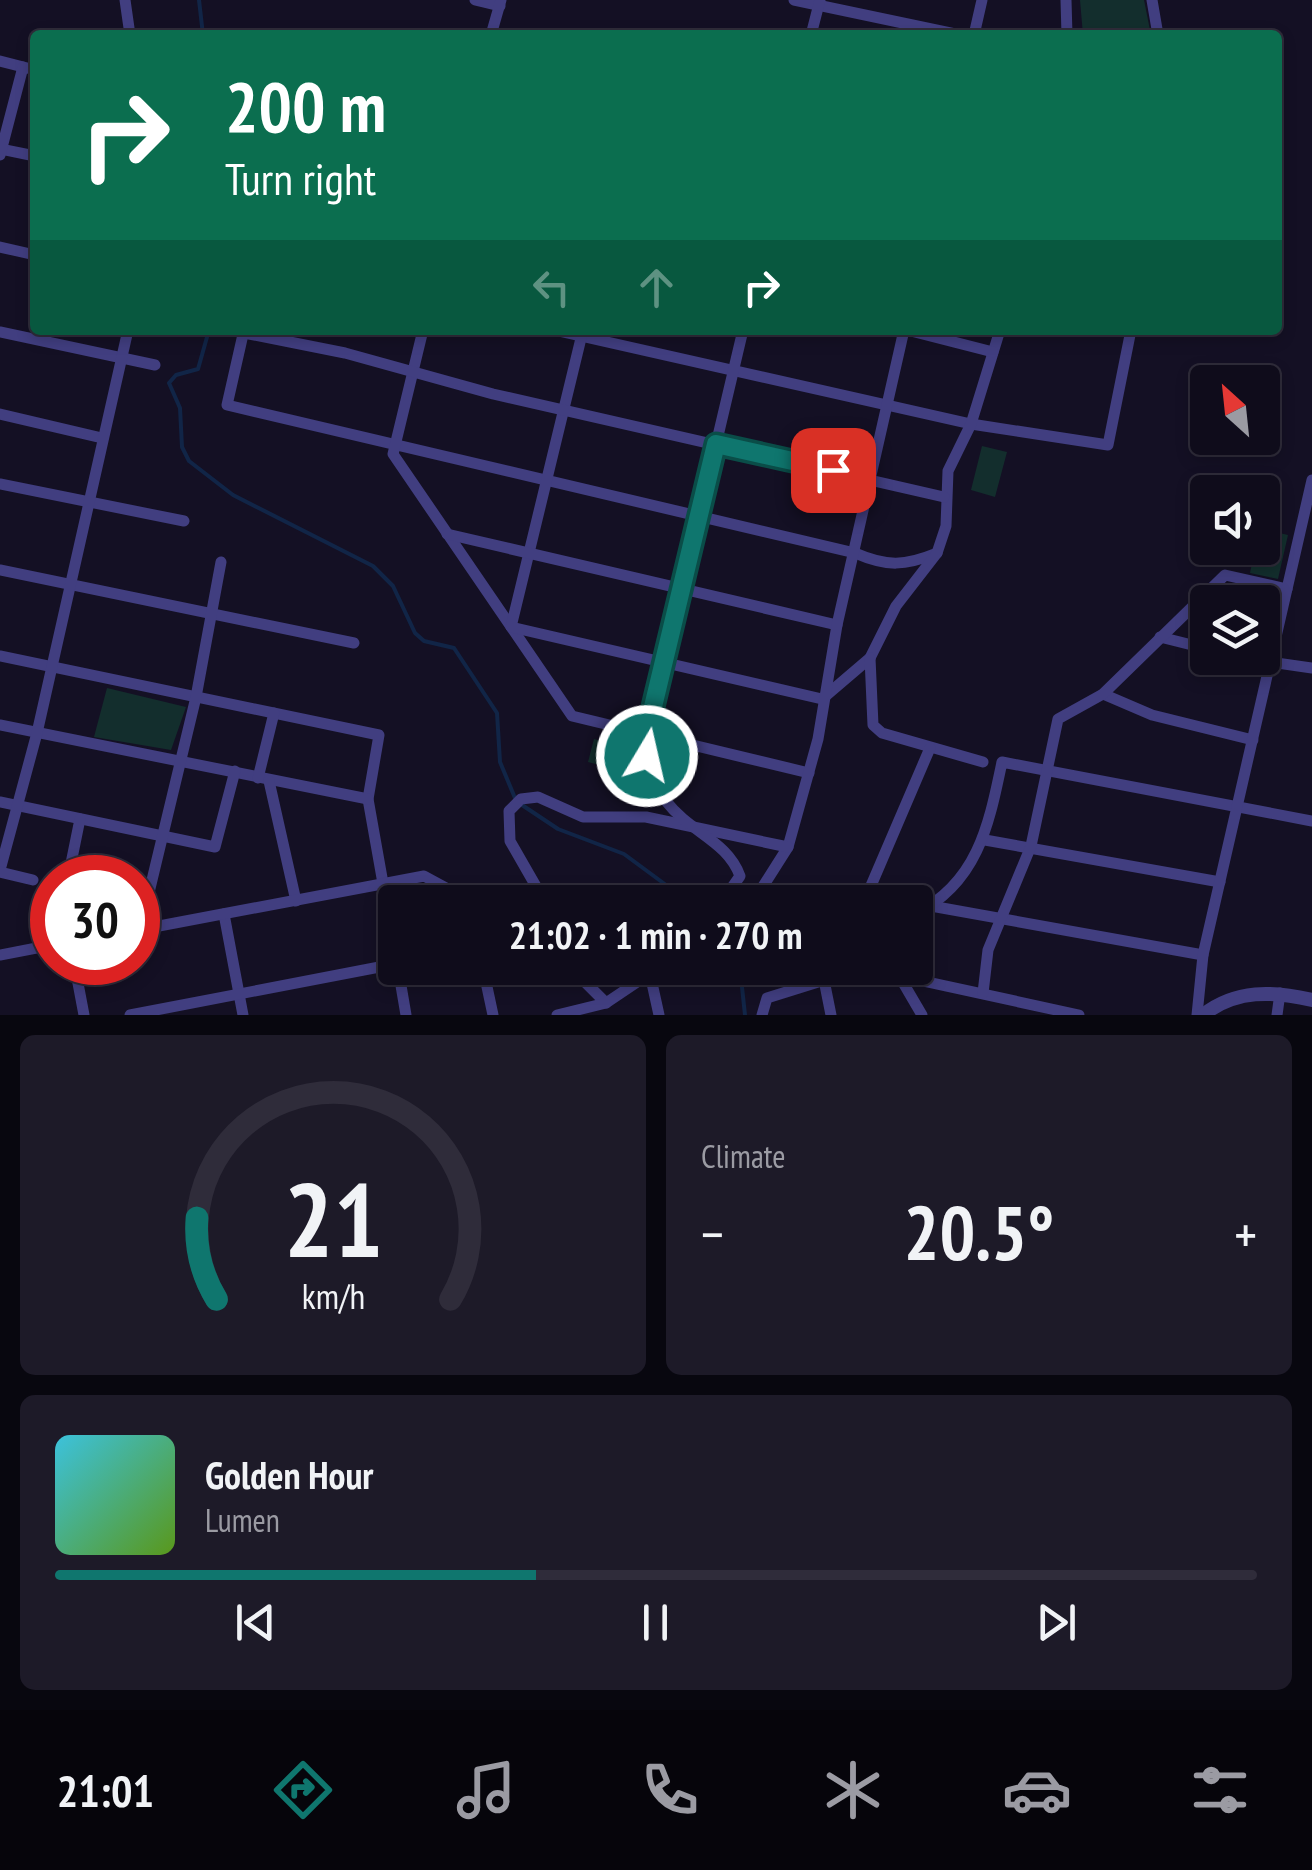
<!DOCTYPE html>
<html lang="en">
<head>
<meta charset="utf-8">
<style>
	:root { --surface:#0f0c1b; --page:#1d1a28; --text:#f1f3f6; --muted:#9b9ba3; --line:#2f2c3a; --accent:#0f766e }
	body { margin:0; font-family:"PT Sans Narrow",sans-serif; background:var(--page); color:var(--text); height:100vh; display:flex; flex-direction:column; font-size:38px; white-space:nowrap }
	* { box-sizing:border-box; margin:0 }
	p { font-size:32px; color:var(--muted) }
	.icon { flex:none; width:55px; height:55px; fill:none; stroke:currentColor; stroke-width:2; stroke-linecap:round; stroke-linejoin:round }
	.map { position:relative; height:1015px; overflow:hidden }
	.details { display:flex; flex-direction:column; gap:20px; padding:20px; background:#08070f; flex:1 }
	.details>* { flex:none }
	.hud { position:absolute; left:30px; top:30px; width:1252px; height:305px; border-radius:10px; box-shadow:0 5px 15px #0003,0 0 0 2px var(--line); background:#0b6e4f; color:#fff; overflow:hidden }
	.needle { width:65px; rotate:333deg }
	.controls { position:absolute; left:1190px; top:365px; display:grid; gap:20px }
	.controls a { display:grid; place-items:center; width:90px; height:90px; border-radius:10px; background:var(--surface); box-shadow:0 5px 15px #0003,0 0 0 2px var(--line); font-size:50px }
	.speed { position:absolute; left:30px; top:855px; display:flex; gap:20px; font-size:50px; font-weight:700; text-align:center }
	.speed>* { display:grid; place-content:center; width:130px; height:130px; border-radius:50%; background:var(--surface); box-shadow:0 5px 15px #0003,0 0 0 2px var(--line); line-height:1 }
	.speed .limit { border:15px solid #d22; background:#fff; color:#111 }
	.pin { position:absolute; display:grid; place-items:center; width:85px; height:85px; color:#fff; margin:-42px; border-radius:20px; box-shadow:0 5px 15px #0006 }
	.me { position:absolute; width:110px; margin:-55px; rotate:9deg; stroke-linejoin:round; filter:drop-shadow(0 0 8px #0008) }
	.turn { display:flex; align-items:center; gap:35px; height:210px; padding:0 30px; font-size:45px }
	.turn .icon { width:130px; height:130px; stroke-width:2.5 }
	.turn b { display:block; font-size:70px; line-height:85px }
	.lanes { display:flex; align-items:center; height:95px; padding:0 30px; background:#0003; justify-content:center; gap:50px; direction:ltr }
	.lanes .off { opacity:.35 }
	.big { font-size:75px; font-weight:700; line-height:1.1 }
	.details .card { flex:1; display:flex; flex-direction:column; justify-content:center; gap:15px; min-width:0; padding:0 35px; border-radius:15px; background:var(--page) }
	.details .dial { align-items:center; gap:0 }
	.dial svg { height:260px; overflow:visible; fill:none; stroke:var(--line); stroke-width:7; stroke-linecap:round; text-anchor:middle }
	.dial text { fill:var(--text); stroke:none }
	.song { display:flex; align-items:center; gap:30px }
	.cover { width:120px; height:120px; border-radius:15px; background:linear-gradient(135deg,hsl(190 70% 55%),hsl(90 70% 35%)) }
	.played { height:10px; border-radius:5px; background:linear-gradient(90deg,var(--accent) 40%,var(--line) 40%) }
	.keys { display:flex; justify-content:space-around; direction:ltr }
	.heat { display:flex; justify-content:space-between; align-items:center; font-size:55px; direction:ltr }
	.details .tiles { flex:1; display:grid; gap:20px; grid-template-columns:1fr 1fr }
	.card:last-child { grid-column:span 2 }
	.trip { position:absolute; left:378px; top:885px; width:555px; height:100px; border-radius:10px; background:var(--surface); box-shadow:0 5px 15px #0003,0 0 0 2px var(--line); font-weight:700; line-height:100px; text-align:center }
	.dock { display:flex; height:160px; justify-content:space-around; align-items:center; background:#06050b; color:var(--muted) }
	.dock .icon { width:70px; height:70px }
	.dock .current { color:var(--accent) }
	.dock b { font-size:45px; color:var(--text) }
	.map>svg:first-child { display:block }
	.green { fill:#132e2d }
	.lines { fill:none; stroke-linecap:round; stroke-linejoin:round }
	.stream { stroke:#112547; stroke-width:4 }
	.minor { stroke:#413e80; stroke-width:11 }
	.tertiary { stroke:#413e80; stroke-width:14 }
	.route-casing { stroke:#0a4d48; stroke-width:25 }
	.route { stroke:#0f766e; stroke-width:18 }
</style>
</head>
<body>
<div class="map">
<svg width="1312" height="1015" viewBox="0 0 1312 1015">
	<rect width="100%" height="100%" fill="#141024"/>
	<g class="green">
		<polygon points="1080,0 1144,0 1151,35 1083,35"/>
		<polygon points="982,446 1007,452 995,497 971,490"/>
		<polygon points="1263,529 1288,535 1278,579 1250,573 1255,548 1262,548"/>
		<polygon points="107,688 186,707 171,750 94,737"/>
		<polygon points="594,739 636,750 630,773 588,762"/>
	</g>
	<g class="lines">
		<g class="stream">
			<polyline points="199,0 203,35"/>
			<polyline points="209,330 198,369 176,375 169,383 180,408 182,447 189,461 233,495 373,566 393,586 415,633 424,641 454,648 497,713 500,762 515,798"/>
			<polyline points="522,805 558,829 624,854 689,902"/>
			<polyline points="734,968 742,987 745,1015"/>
		</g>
		<g class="minor">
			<polyline points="125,0 130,35"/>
			<polyline points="475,0 500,6"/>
			<polyline points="794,0 960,35"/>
			<polyline points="1066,0 1067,35"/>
			<polyline points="1152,0 1158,35"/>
			<polyline points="491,35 501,0"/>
			<polyline points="811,35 820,0"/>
			<polyline points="974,35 982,0"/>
			<polyline points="0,61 35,70"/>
			<polyline points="0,149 35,156"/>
			<polyline points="0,155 23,67"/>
			<polyline points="0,247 35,255"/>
			<path d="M244,330L227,405L855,553C887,567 905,566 937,553"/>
			<polyline points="423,330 393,454 572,716 809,773"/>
			<polyline points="554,330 971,424 1108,445 1131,330"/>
			<polyline points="583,330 511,627 822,699 870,658 896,606 937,553 946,526 948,471 971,424 1000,330"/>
			<polyline points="907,330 993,352"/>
			<polyline points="0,332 155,365"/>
			<polyline points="244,333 345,353 493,394 944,497"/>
			<polyline points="0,414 102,438"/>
			<polyline points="0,484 184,521"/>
			<polyline points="447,534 837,625"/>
			<polyline points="0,570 354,643"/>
			<polyline points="1160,637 1208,649"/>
			<polyline points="0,656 379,735 368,799 395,951"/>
			<polyline points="870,658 873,725 882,733 983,762"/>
			<polyline points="1242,658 1312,668"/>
			<polyline points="1103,694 1152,715 1253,740"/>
			<polyline points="0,725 368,799"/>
			<polyline points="258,778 274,713"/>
			<polyline points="269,781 296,901"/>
			<polyline points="0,802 215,847 235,771"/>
			<polyline points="985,840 1220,882"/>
			<polyline points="0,870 37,733 128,330"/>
			<polyline points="0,872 33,880"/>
			<polyline points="68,878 80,819"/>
			<polyline points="725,900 762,888 788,847 818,739 837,625 904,330"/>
			<polyline points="545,902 510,841 509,811 521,799 538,797 583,817 646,817 788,847"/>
			<path d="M722,902L740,876C722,826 655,831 645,745L743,330"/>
			<polyline points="864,902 930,748"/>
			<polyline points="931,906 1203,955"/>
			<polyline points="224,914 243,1015"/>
			<path d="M915,914C978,883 989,824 1002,762L1312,821"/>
			<polyline points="138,930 424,876 472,902"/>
			<polyline points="140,930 196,697 221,562"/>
			<polyline points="0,955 52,945"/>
			<polyline points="74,962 84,1015"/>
			<polyline points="398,968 406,1015"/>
			<polyline points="483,968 493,1015"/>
			<polyline points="571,968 606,1003"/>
			<polyline points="863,968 1079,1015"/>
			<polyline points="650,974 659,1015"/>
			<polyline points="898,974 922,1015"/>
			<polyline points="824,980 831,1015"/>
			<polyline points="983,993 988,950 1031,846 1058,719 1103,694 1225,575 1287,589"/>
			<polyline points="130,1015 395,964"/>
			<polyline points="557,1015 606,1003 658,968"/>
			<polyline points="762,1015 767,998 863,968"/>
			<polyline points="1197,1015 1203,955 1312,480"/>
			<polyline points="1277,1015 1280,993"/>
		</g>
		<path class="tertiary" d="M1203,1015C1236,989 1273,991 1312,1000"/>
	</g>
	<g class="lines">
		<defs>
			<polyline id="route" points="647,756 646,736 716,444 833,470"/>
		</defs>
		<use href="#route" class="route-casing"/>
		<use href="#route" class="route"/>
	</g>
</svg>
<div class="controls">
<a><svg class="needle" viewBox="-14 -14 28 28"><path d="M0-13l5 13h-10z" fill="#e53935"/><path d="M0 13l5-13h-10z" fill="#9b9ba3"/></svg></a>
<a><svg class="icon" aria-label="sound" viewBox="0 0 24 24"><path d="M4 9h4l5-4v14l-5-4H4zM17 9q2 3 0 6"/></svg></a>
<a><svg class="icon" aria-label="layers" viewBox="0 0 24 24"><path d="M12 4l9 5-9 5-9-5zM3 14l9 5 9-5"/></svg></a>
</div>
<div class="speed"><div class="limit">30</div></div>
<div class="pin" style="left:833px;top:470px;background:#d93025"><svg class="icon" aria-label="arrive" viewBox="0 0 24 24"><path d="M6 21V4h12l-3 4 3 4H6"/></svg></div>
<svg class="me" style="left:647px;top:756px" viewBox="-20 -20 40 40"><circle r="17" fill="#0f766e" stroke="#fff" stroke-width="3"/><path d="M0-11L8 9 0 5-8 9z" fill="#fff"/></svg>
<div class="trip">21:02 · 1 min · 270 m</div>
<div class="hud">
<div class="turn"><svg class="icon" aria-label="right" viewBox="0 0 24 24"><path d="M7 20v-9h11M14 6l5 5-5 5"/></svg><div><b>200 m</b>Turn right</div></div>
<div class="lanes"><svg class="icon off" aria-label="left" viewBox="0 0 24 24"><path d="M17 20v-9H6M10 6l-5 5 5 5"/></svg><svg class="icon off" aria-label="ahead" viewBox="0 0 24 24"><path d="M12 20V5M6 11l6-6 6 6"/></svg><svg class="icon" aria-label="right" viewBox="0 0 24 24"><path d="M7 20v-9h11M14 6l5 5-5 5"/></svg></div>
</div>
</div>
<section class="details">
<div class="tiles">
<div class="card dial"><svg viewBox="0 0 100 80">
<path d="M14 69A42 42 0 1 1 86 69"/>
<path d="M14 69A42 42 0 0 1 8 44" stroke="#0f766e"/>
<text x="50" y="56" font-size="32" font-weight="700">21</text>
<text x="50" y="72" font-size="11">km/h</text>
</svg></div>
<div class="card"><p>Climate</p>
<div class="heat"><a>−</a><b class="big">20.5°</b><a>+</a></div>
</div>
<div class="card">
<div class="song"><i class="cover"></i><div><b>Golden Hour</b><p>Lumen</p></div></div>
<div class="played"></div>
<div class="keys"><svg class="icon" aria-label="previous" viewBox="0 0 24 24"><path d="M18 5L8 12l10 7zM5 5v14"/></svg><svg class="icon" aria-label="pause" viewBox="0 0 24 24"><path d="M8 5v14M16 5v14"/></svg><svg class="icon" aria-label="next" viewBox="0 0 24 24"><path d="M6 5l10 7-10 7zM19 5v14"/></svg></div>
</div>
</div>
</section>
<nav class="dock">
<b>21:01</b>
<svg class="icon current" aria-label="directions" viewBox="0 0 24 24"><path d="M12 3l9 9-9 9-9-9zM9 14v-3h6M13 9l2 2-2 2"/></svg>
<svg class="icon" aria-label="music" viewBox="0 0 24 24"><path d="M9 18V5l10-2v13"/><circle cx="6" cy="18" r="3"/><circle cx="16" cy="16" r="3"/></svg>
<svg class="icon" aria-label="phone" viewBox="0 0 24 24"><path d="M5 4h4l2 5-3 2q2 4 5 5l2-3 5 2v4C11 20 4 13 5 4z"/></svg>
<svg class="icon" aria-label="climate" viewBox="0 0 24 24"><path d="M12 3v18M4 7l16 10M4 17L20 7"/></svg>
<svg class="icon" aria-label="car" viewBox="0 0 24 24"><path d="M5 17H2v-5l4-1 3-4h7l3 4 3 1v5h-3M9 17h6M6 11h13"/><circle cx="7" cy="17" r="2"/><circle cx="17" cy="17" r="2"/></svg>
<svg class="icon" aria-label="filters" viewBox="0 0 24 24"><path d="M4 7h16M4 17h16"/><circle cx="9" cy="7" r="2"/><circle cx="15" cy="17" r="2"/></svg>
</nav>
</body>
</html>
